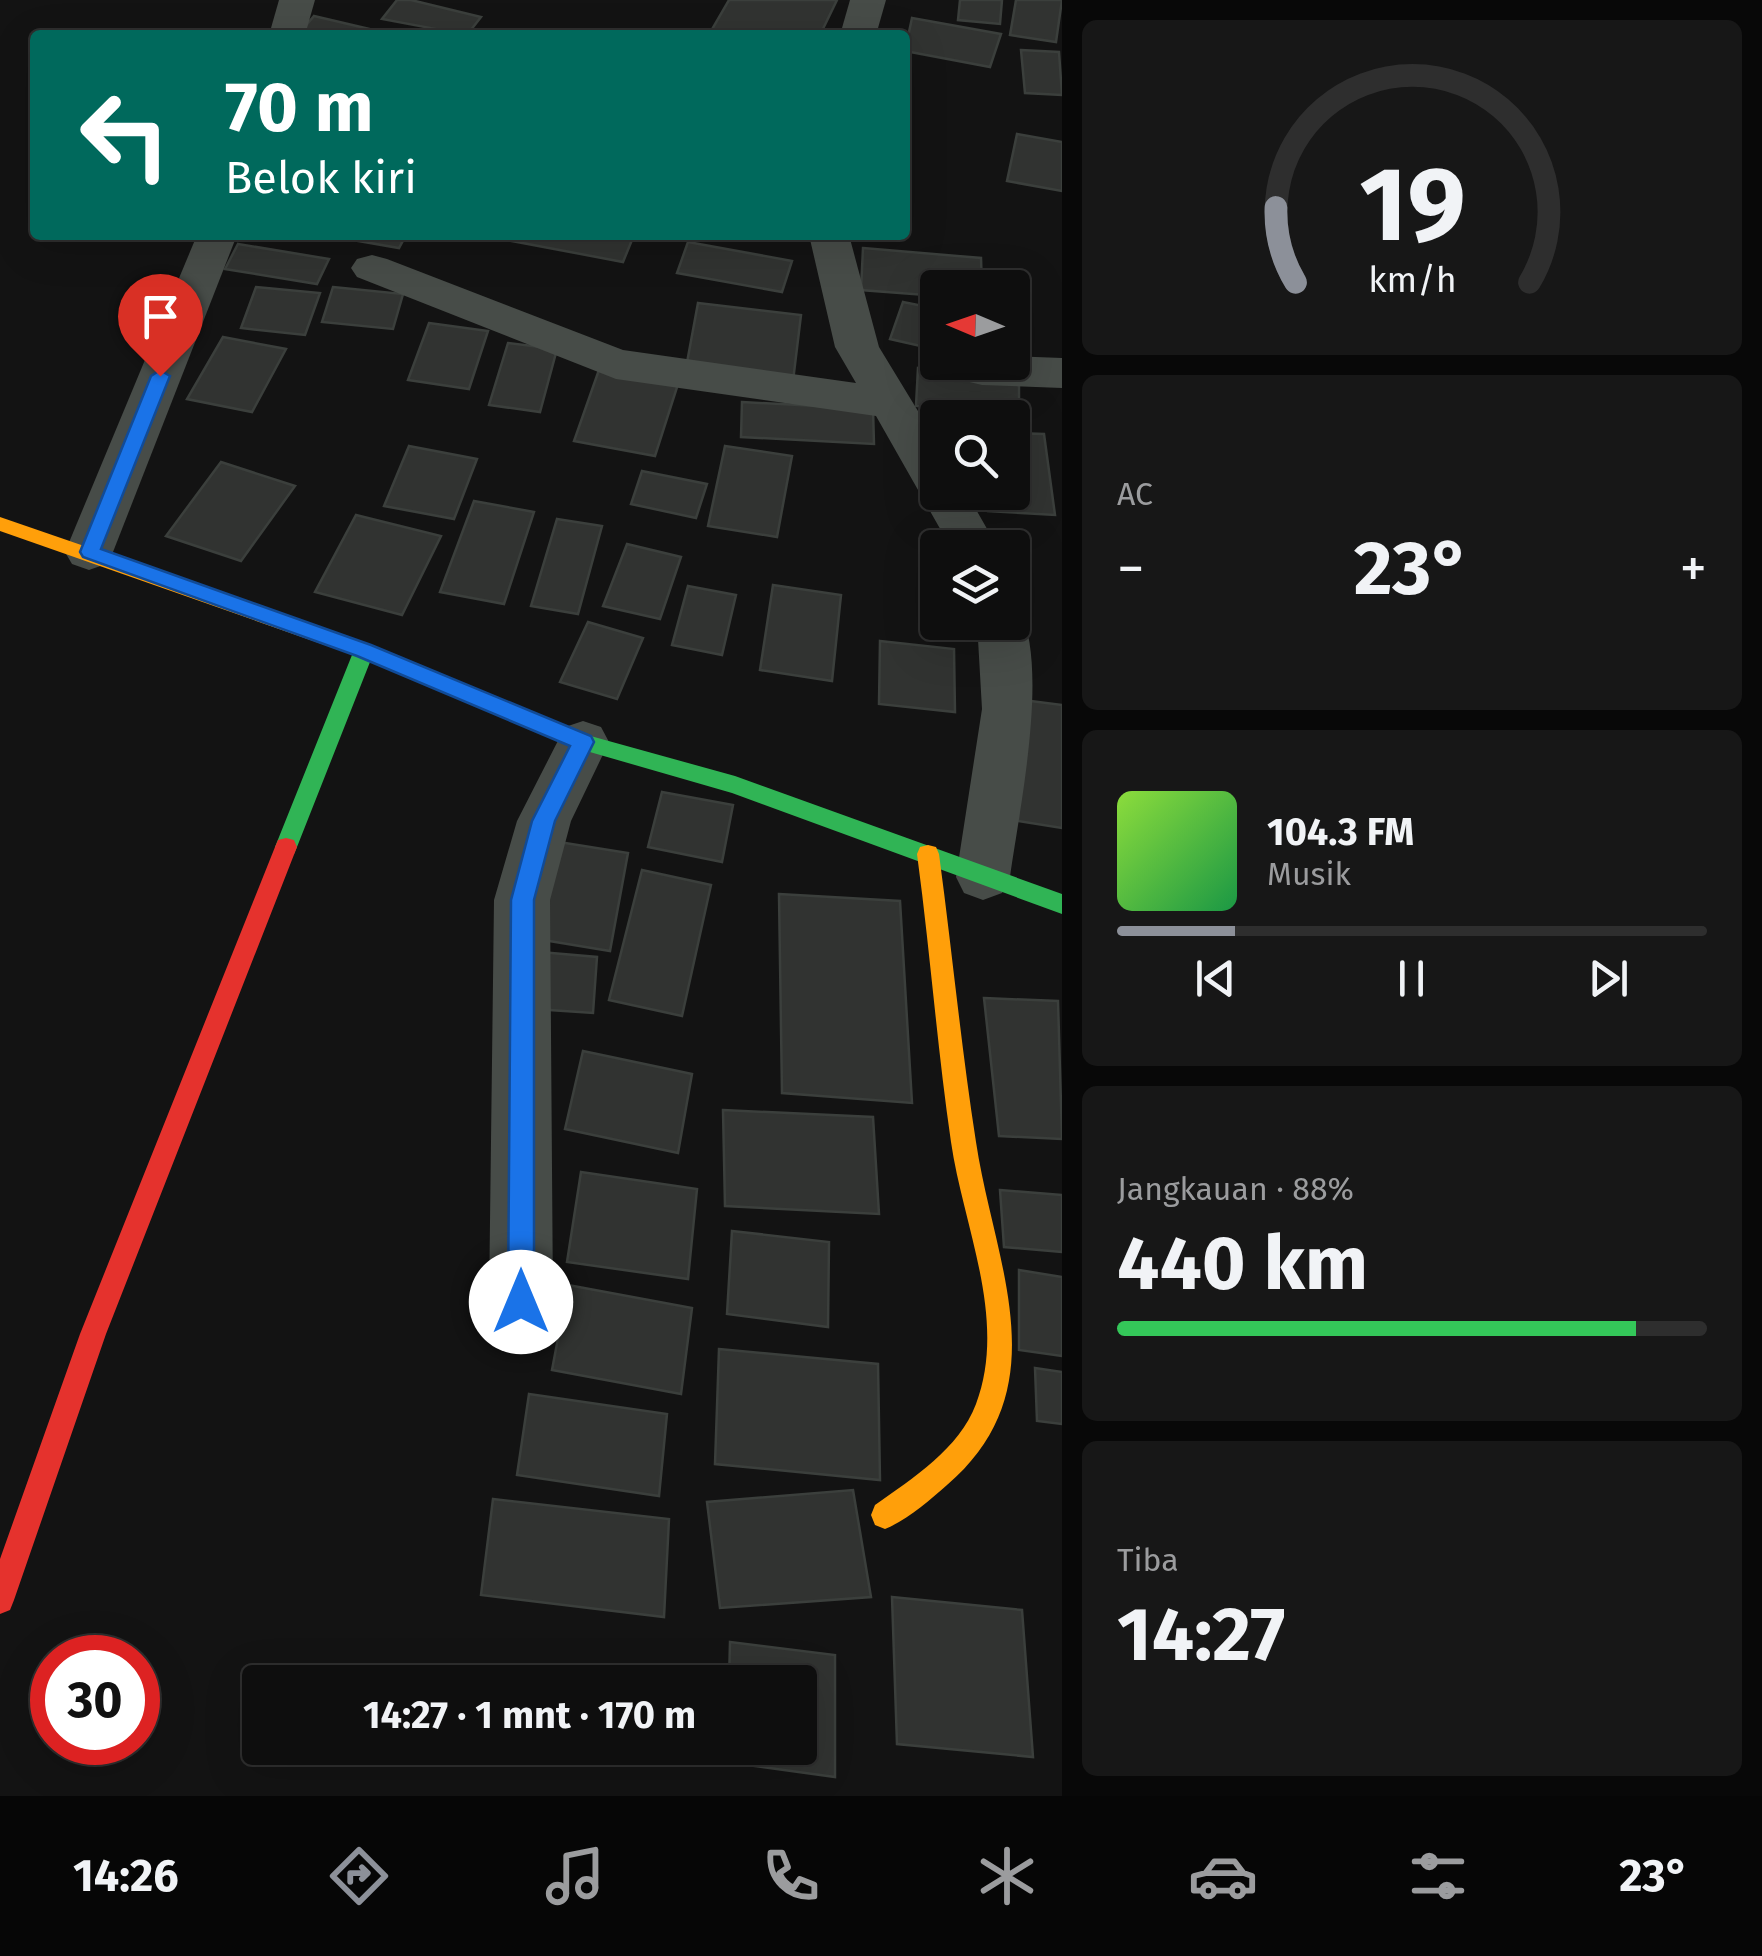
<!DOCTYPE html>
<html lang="id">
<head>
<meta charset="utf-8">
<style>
	:root { --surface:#0e0e0e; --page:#171717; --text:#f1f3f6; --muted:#9b9c9e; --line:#2e2e2e; --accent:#8c9099 }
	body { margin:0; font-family:"Fira Sans",sans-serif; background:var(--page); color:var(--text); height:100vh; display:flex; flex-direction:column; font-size:38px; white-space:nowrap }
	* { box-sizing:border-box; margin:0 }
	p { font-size:32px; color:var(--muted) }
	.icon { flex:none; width:55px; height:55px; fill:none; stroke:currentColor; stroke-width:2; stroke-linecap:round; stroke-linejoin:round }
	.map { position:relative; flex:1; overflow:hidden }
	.details { display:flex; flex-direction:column; gap:20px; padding:20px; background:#080808; width:700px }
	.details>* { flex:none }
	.top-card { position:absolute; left:30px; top:30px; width:880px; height:210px; border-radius:10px; box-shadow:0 10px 40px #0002,0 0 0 2px var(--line); background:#00695c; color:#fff; overflow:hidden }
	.needle { width:65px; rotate:272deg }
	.fabs { position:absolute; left:920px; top:270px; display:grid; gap:20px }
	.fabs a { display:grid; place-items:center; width:110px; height:110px; border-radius:10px; background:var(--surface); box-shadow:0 10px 40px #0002,0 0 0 2px var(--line); font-size:50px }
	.speed { position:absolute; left:30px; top:1635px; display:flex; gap:20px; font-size:50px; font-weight:700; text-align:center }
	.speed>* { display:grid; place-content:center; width:130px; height:130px; border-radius:50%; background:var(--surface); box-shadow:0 10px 40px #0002,0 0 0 2px var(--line); line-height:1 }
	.speed .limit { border:15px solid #d22; background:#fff; color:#111 }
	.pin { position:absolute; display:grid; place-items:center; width:85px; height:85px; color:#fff; margin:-102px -42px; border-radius:50% 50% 50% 0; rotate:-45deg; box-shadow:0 0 10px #0007 }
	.pin .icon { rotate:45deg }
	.me { position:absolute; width:110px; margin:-55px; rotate:0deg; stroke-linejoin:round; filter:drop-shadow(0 0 8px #0008) }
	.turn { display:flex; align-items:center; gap:35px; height:210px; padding:0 30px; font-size:45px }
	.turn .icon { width:130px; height:130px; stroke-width:2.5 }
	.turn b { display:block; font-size:70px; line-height:85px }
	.big { font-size:75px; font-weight:700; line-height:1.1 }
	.details .widget { flex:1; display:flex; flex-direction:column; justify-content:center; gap:15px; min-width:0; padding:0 35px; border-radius:15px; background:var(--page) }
	.details .dial { align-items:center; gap:0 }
	.dial svg { height:260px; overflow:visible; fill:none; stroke:var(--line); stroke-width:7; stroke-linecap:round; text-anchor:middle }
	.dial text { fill:var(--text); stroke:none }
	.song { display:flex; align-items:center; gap:30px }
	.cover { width:120px; height:120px; border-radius:15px; background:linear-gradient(135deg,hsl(90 70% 55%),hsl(140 70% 35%)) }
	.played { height:10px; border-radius:5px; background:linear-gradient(90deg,var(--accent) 20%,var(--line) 20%) }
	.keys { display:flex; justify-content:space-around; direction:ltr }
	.heat { display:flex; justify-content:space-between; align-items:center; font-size:55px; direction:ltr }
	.charge { height:15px; border-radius:8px; background:linear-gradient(90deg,#34c759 88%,var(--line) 0) }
	.trip { position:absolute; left:242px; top:1665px; width:575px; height:100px; border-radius:10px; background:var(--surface); box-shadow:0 10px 40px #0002,0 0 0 2px var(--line); font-weight:700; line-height:100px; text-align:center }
	.tabs { display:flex; height:160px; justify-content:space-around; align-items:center; background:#060606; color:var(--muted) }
	.tabs .icon { width:70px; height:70px }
	.tabs .on { color:var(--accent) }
	.tabs b { font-size:45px; color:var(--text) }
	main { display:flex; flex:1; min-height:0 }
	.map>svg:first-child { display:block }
	.building { fill:#313331; stroke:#3b3f3c; stroke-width:2.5 }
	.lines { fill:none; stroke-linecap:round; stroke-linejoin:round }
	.street { fill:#474c48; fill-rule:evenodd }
	.fast { fill:#30b455; fill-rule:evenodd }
	.slow { fill:#ff9f0a; fill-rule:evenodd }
	.jam { fill:#e5322d; fill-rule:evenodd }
	.route { fill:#1a73e8; stroke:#114b97; stroke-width:2.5 }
</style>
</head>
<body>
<main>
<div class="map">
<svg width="1062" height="1796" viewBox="0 0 1062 1796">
	<rect width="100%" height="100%" fill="#131313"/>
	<g class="building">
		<polygon points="397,0 411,0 481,17 467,35 382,19"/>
		<polygon points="729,0 837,0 820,35 711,31"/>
		<polygon points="960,0 1002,0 1000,24 958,20"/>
		<polygon points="1016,0 1062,0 1056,42 1010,35"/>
		<polygon points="314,16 395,35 298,35"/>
		<polygon points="912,18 1001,34 990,67 905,51"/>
		<polygon points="1021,50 1059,52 1062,95 1025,93"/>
		<polygon points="1017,134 1062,142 1062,191 1007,181"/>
		<polygon points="356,235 406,235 399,248 353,240"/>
		<polygon points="515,235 634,235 623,262 512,241"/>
		<polygon points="688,242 792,261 782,292 677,273"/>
		<polygon points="238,244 329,259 317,284 225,269"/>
		<polygon points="863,248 981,258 982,288 938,288 938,296 861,290"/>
		<polygon points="256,287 320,293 305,335 241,328"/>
		<polygon points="333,287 403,294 393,329 322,322"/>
		<polygon points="903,302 938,309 938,350 890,339"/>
		<polygon points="698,303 801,315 793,381 686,368"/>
		<polygon points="429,323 488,331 469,389 408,380"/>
		<polygon points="223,337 286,349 252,412 187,399"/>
		<polygon points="508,343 557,349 540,412 489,405"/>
		<polygon points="600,367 679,381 655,456 574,441"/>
		<polygon points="918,368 1019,380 1019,418 916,406"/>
		<polygon points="742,402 873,409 874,444 741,437"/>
		<polygon points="1012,433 1044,434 1055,515 988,511 986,492 1012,492"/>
		<polygon points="409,446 477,459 454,519 384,506"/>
		<polygon points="725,446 792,456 777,537 708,526"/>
		<polygon points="221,462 295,486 241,561 166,536"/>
		<polygon points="642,471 707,484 696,518 631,504"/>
		<polygon points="474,501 534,512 504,604 440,592"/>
		<polygon points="356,515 441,536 402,615 315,592"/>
		<polygon points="557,519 602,526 578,614 531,606"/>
		<polygon points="627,544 681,557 660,619 603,606"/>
		<polygon points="773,585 841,595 832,681 760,670"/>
		<polygon points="688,586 736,595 722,655 672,645"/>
		<polygon points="588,622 643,638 617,699 560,682"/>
		<polygon points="880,641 954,649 955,712 879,704"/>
		<polygon points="1023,700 1062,705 1062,828 1018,821"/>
		<polygon points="662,792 733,805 722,862 648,847"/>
		<polygon points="559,842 628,853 610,951 537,939"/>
		<polygon points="642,870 711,885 682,1016 609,1000"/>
		<polygon points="779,894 900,901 912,1103 782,1093"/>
		<polygon points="540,952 597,957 593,1013 535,1009"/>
		<polygon points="984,998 1058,1001 1062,1139 999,1136"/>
		<polygon points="583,1051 692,1074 678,1153 565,1129"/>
		<polygon points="723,1110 873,1117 879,1214 725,1206"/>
		<polygon points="581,1172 697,1189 688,1279 567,1262"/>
		<polygon points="1000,1190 1062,1195 1062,1252 1004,1247"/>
		<polygon points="732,1231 829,1242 828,1327 727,1314"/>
		<polygon points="1019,1270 1062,1277 1062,1356 1019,1350"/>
		<polygon points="568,1285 692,1308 681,1394 552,1370"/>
		<polygon points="719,1349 878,1364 880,1480 715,1464"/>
		<polygon points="1035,1368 1062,1372 1062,1424 1037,1421"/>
		<polygon points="529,1394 667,1414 659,1496 517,1475"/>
		<polygon points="853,1490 871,1597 720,1608 707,1502"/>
		<polygon points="493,1499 669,1519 664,1617 481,1595"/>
		<polygon points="892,1597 1022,1610 1033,1757 897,1744"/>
		<polygon points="730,1642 835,1655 835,1777 725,1762 726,1748 800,1748 800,1682 729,1682"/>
	</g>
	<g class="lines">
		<g class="street">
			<polygon points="279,0 315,0 305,35 269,35"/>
			<polygon points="850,0 886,0 876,35 840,35"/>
			<polygon points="197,235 237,235 113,552 106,564 89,570 72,564 65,552"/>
			<polygon points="809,235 849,235 879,347 938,444 938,492 966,492 998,548 951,548 876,416 616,379 357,277 351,268 357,259 372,255 387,259 623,350 856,383 835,347"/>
			<polygon points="938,349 938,362 1012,362 1012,356 1062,358 1062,388 982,385 928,372 921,362 928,352"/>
			<path d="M1012,607L1019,609C1050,666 1019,811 1010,877L1002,893L983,900L964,893L956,877L982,709L977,622H1012Z"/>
			<polygon points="583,721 601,727 609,742 571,821 550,900 553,1302 544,1324 521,1334 498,1324 489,1302 494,900 517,821 565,727"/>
		</g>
		<polygon class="fast" points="359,641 587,735 735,776 1062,894 1062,914 732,793 576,748 370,662 297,847 294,854 278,854 275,847 352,655 349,649"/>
		<g class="slow">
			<polygon points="0,517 366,643 369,649 359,657 0,531"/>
			<path d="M928,845L936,847L939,854C952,950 961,1046 976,1142C994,1263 1061,1387 947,1485C929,1501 907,1520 885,1529L875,1525L871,1515L875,1505C913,1478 959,1449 976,1404C1008,1319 963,1226 951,1142C937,1046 930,950 917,854L920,847Z"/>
		</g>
		<polygon class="jam" points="286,838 294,840 297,847 106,1334 14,1600 10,1610 0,1614 0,1559 80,1334 275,847 278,840"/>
	</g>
	<polygon class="route" points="160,370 170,376 101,549 371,645 591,736 594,742 555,821 534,900 534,1302 530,1311 521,1315 512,1311 508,1302 511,900 532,821 570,746 357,656 83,557 80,552 151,376"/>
</svg>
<div class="fabs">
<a><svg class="needle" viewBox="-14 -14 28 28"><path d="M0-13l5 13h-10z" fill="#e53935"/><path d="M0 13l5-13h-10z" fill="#9b9c9e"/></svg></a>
<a><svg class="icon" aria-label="search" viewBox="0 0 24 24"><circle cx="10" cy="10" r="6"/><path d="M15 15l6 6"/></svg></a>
<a><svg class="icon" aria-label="layers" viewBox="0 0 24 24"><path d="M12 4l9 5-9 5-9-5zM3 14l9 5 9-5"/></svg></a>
</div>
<div class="speed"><div class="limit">30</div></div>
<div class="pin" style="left:160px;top:376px;background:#d93025"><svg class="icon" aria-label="arrive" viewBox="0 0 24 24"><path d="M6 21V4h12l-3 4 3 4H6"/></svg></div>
<svg class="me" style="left:521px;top:1302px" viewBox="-20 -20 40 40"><circle r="19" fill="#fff"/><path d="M0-13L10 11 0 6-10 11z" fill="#1a73e8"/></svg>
<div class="trip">14:27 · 1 mnt · 170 m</div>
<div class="top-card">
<div class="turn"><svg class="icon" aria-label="left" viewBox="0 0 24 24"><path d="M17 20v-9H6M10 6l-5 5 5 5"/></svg><div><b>70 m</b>Belok kiri</div></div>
</div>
</div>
<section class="details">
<div class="widget dial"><svg viewBox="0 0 100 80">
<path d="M14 69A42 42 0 1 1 86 69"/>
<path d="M14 69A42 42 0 0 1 8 46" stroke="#8c9099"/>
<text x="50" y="56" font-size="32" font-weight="700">19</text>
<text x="50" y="72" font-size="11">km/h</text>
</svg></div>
<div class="widget"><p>AC</p>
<div class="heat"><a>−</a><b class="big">23°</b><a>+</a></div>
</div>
<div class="widget">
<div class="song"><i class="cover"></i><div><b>104.3 FM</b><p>Musik</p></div></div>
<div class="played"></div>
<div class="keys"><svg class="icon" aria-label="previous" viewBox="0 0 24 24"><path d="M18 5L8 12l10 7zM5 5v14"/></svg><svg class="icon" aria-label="pause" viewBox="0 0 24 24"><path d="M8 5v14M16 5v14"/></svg><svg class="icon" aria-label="next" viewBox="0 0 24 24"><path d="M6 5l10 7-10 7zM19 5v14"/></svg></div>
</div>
<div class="widget"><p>Jangkauan · 88%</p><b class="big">440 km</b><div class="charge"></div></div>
<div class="widget"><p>Tiba</p><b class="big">14:27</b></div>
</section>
</main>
<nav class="tabs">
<b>14:26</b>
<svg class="icon on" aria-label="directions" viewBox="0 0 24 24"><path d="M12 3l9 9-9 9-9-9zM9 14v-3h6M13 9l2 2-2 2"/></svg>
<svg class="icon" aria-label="music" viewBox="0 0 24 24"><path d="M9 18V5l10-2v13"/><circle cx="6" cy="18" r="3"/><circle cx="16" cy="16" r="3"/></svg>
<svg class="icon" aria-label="phone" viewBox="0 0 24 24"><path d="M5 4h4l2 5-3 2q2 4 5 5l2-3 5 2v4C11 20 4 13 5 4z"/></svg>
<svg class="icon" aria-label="climate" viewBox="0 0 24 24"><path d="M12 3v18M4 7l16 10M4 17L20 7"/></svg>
<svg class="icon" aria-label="car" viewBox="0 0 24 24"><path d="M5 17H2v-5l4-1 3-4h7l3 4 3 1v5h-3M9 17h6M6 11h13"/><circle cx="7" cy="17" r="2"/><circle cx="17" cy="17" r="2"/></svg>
<svg class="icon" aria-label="filters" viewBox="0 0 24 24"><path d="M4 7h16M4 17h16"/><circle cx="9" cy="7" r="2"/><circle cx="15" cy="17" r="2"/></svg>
<b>23°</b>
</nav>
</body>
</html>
